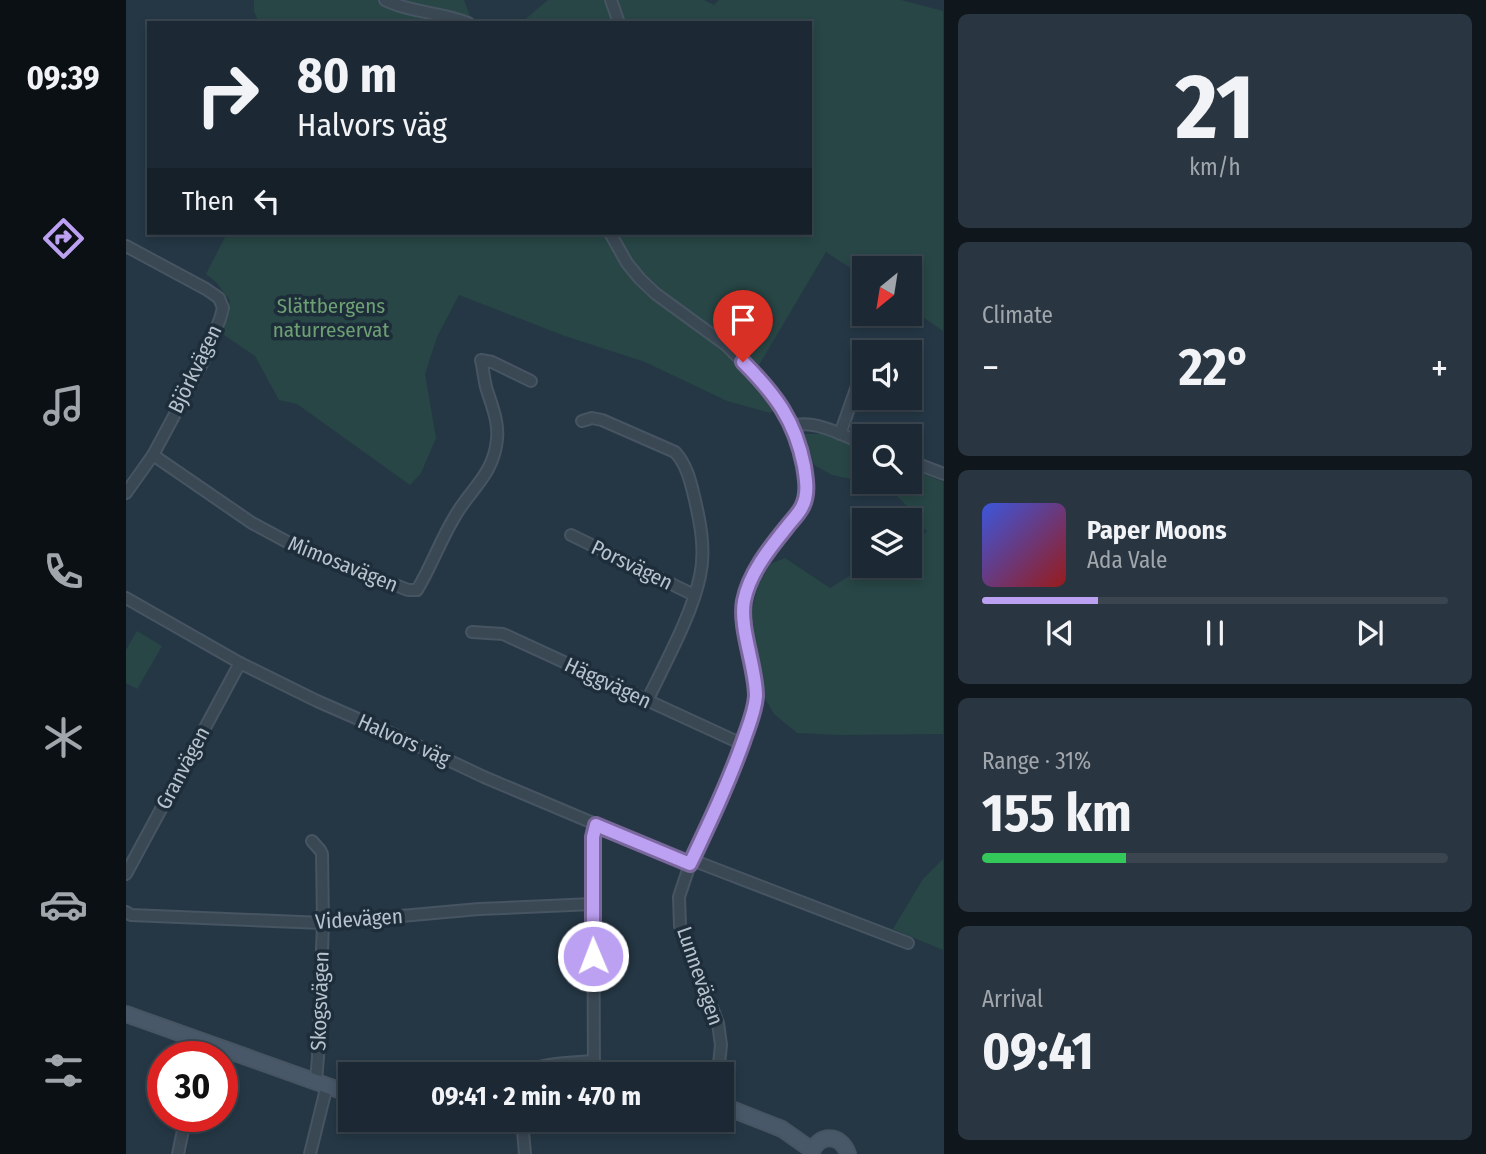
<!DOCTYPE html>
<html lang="en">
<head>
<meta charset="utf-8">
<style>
	:root { --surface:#1c2934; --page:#293540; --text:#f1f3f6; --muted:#a0a6ac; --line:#3a454f; --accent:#bca0f2 }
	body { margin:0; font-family:"Fira Sans Condensed",sans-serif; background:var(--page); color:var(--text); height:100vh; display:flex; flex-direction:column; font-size:26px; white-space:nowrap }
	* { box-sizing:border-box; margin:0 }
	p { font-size:23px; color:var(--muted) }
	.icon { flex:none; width:38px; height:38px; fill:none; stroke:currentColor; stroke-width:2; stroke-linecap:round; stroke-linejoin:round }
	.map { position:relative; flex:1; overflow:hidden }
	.details { display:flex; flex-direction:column; gap:14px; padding:14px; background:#0f171d; width:542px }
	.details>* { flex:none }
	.banner { position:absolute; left:21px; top:21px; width:665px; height:214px; border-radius:0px; box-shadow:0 4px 10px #0003,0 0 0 2px var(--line); background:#1c2934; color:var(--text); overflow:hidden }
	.needle { width:46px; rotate:210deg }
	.controls { position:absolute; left:726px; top:256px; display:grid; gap:14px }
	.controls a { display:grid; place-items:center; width:70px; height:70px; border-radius:0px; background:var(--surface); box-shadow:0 4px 10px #0003,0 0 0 2px var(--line); font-size:35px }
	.speed { position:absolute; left:21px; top:1041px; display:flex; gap:14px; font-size:35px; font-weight:700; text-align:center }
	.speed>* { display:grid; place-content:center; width:91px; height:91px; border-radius:50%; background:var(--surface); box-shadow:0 4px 10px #0003,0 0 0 2px var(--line); line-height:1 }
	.speed .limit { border:10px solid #d22; background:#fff; color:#111 }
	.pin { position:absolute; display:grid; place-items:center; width:60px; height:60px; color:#fff; margin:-72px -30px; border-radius:50% 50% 50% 0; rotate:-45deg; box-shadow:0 0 7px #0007 }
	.pin .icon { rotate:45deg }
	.me { position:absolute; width:77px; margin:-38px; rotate:359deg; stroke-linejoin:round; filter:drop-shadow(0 0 5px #0008) }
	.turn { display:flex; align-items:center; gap:24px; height:147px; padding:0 35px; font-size:32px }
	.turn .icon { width:91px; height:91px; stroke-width:2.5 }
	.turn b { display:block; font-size:49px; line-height:60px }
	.then { display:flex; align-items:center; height:66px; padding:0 35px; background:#0003; gap:14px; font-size:26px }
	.big { font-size:52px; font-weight:700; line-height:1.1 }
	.details .widget { flex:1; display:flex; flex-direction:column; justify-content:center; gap:10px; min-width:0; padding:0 24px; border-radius:10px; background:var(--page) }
	.details .dial { align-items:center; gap:0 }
	.dial b { font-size:91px; line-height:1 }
	.song { display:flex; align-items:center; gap:21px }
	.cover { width:84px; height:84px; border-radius:10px; background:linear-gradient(135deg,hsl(230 70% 55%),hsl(0 70% 35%)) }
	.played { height:7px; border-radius:4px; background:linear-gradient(90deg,var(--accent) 25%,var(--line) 25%) }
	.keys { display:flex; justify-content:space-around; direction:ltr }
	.heat { display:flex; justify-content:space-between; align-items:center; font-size:38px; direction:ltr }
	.charge { height:10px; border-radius:5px; background:linear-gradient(90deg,#34c759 31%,var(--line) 0) }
	.trip { position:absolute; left:212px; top:1062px; width:396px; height:70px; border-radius:0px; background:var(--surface); box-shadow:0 4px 10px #0003,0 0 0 2px var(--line); font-weight:700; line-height:70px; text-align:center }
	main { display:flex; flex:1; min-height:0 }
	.tab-bar { display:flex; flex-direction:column; width:126px; justify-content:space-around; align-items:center; background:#0b1015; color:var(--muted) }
	.tab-bar .icon { width:49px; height:49px }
	.tab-bar .current { color:var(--accent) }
	.tab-bar b { font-size:32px; color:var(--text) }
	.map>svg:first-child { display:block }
	.green { fill:#274645 }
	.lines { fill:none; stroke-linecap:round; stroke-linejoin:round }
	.street-casing { stroke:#475461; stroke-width:14 }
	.secondary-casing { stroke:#475461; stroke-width:18 }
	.street { stroke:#3a4854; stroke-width:10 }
	.secondary { stroke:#485868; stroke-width:14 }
	.route-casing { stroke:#7a689d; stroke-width:18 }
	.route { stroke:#bca0f2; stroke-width:12 }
	.labels { text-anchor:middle; stroke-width:7; stroke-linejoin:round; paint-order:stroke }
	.park-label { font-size:21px; fill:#6da072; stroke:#1e2d3a }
	.street-label { font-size:21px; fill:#b8c3ce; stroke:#1e2d3a }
</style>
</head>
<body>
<main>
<nav class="tab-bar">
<b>09:39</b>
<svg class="icon current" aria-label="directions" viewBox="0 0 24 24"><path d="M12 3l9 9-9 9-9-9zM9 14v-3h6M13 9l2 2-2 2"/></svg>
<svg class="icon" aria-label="music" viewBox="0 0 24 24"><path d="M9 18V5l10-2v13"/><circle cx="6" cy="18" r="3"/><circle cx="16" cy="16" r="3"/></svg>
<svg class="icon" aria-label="phone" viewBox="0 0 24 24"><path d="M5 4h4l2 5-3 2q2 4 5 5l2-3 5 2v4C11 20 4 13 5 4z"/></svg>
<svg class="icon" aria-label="climate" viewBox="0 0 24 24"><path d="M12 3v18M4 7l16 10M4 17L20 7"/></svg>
<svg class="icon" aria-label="car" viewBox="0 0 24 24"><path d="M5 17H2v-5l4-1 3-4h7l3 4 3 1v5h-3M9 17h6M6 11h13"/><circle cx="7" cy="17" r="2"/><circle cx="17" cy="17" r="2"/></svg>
<svg class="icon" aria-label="filters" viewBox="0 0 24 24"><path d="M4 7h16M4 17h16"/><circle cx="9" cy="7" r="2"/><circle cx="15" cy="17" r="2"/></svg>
</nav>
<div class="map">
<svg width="818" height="1154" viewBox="0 0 818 1154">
	<rect width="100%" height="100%" fill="#253745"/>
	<g class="green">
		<polygon points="128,0 338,0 344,16 356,23 133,23 128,11"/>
		<polygon points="422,0 578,0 588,5 593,0 775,0 817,11 817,331 784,308 784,268 738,268 738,277 700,252 633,365 659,403 644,413 601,401 519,362 436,335 333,295 311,337 299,374 310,438 295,473 284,485 171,404 153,400 129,356 92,331 100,318 104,301 91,283 80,274 101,233 684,233 684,23 395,23"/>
		<polygon points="678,434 701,434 738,449 738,481 784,481 784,468 817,482 817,734 715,735 671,733 648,714 637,695 624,616 632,586 644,564 659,558 704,588 725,575 744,565 784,565 784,540 801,532 785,510 765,490 730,480 706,475 688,465"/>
		<polygon points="11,631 36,646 11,689 0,683 0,650"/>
		<polygon points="817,859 817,950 767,929 797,879"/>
	</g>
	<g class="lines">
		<defs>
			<g id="street">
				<path d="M259,0C285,13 316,12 342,23"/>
				<polyline points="485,0 493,23"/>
				<polyline points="484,233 501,263 514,279 530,294 600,345 634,379 652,401 667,426 675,450 680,475 681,494 677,507 646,545 622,586 617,603 617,616 627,667 630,696 627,713 602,782 564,864 553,897 554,926 592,1023 595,1045 592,1074"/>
				<polyline points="0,246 80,289 93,298 97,308 94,319 77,362 27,455 0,493"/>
				<path d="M456,421L466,418L476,420L549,452C560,464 564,479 568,496C574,521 580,550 574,576C566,615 539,663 521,701"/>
				<path d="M667,426C688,419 719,436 738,444"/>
				<polyline points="714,434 737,369 737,348"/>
				<path d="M27,455L126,523L165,544L282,590H291C305,567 314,541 328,518C343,490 368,475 371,439C373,421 365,404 360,387C358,378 357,369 355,360L366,362L405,381"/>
				<polyline points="784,461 818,474"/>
				<polyline points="445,535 568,595"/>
				<polyline points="0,598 114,663 191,701 271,736 358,777 564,864"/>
				<polyline points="346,632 377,634 616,744"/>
				<polyline points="186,841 194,850 196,854 197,923 192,1057 190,1081"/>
				<polyline points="566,860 782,943"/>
				<polyline points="0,874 114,663"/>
				<polyline points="0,912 5,915 197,923 353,909 467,904"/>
				<polyline points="74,1057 78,1043"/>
				<path d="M391,1074C417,1063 440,1063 468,1061"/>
				<polyline points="468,1074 467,837 470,825"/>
				<polyline points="396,1120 399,1154"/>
				<polyline points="52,1154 60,1116"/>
				<polyline points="184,1154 201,1085"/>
			</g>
			<g id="secondary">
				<polyline points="0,1014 224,1094"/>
				<polyline points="595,1105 656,1129 686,1150"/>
				<path d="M685,1154C692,1133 715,1133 722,1154"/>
			</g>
		</defs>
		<use href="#street" class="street-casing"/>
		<use href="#secondary" class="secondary-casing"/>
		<use href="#street" class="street"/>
		<use href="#secondary" class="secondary"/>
	</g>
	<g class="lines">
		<defs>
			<path id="route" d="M467,956V837L470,825L564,864C583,824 602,784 617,742C622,727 629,712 630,696C630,667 613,628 618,601C623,574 643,549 660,528C665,521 672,515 676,507C683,494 680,479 678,466C669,420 649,394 617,362"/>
		</defs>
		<use href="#route" class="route-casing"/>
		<use href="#route" class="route"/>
	</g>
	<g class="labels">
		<g class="park-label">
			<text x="205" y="313">Slättbergens<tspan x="205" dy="24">naturreservat</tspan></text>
		</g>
		<g class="street-label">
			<text transform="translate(69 369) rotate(-64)" y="7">Björkvägen</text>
			<text transform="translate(217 564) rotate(22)" y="7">Mimosavägen</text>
			<text transform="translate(506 565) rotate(26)" y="7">Porsvägen</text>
			<text transform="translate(482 683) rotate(25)" y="7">Häggvägen</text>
			<text transform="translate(278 740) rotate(24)" y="7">Halvors väg</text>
			<text transform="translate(57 768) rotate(-62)" y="7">Granvägen</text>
			<text transform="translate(233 919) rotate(-4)" y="7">Videvägen</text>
			<text transform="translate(574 976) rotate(71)" y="7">Lunnevägen</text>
			<text transform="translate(194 1001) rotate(-88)" y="7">Skogsvägen</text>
		</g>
	</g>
</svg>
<div class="controls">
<a><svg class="needle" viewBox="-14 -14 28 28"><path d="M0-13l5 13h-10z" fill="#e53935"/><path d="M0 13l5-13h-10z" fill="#a0a6ac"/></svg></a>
<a><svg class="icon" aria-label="sound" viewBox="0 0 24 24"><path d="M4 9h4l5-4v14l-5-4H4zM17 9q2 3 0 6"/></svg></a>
<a><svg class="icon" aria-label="search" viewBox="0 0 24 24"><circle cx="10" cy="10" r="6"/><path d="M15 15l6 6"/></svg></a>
<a><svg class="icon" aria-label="layers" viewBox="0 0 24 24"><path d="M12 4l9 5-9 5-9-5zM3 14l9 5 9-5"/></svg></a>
</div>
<div class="speed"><div class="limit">30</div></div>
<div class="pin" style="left:617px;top:362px;background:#d93025"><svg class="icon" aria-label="arrive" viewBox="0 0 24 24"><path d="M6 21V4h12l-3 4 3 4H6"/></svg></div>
<svg class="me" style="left:467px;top:956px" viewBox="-20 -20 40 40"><circle r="17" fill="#bca0f2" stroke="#fff" stroke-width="3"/><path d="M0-11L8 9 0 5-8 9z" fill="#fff"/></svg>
<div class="trip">09:41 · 2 min · 470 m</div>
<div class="banner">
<div class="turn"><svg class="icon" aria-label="right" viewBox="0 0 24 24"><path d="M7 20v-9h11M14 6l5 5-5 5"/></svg><div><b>80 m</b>Halvors väg</div></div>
<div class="then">Then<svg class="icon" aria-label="left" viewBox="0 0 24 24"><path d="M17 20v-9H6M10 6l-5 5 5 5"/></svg></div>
</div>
</div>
<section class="details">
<div class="widget dial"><b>21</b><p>km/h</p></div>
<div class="widget"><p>Climate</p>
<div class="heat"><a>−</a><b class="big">22°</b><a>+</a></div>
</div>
<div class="widget">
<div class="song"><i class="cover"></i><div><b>Paper Moons</b><p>Ada Vale</p></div></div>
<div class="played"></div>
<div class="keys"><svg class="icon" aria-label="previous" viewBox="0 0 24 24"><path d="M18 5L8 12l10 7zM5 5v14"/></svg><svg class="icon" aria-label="pause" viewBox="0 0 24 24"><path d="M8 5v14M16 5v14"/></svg><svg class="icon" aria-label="next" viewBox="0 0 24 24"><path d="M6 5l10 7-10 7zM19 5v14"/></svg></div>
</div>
<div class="widget"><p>Range · 31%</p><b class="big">155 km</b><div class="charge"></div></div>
<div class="widget"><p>Arrival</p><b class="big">09:41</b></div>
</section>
</main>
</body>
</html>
